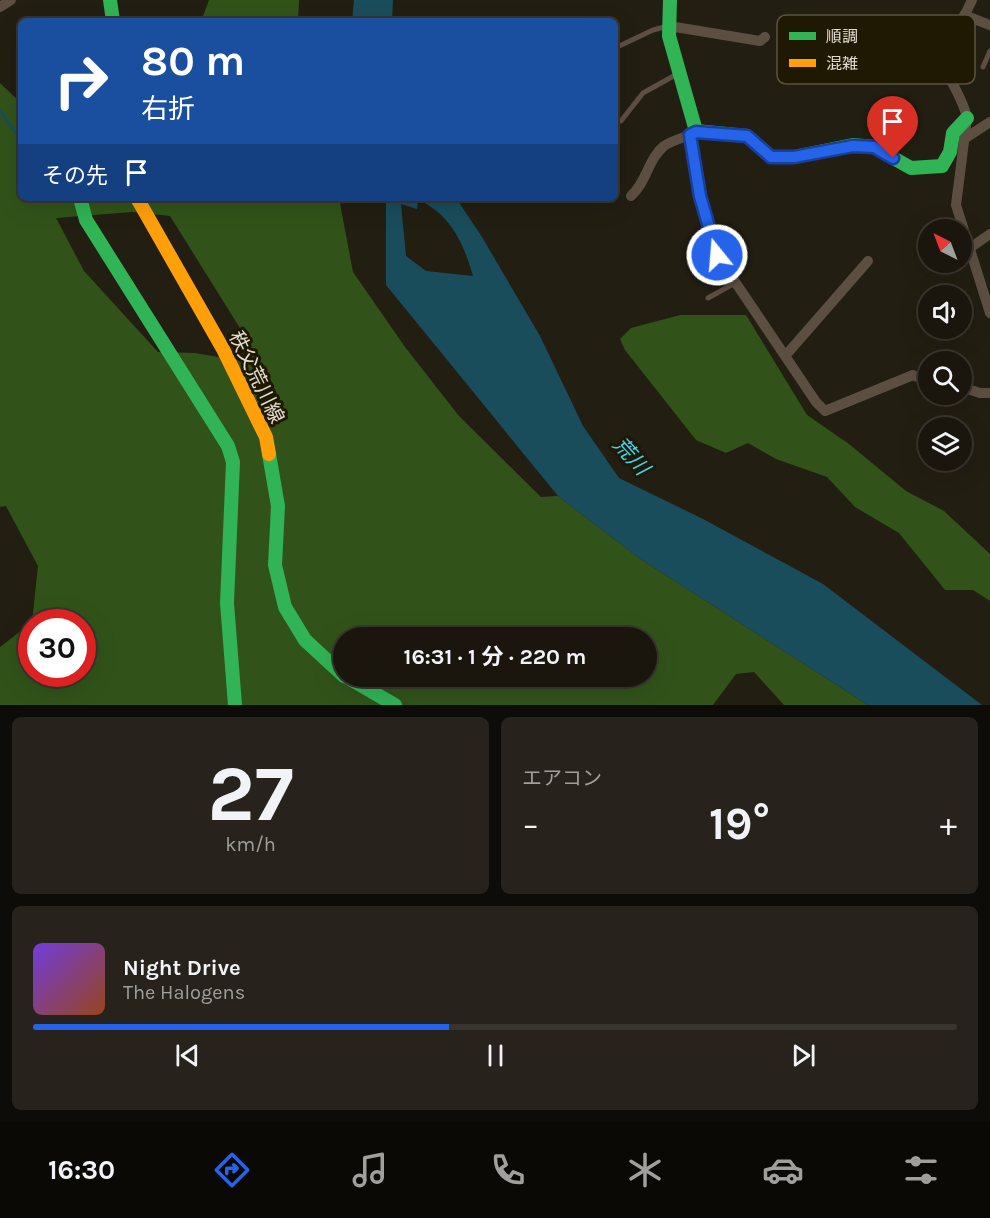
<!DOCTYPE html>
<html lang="ja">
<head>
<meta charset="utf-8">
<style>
	:root { --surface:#1a160e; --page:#27231c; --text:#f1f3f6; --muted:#9f9f9e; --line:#38352e; --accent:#2563eb }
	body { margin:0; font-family:Karla,"Noto Sans JP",sans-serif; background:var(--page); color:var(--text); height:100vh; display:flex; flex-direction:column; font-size:22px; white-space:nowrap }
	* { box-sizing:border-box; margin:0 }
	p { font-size:20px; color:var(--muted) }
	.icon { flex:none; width:33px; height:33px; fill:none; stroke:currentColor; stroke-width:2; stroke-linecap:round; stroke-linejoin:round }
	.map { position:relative; height:705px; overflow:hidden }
	.drawer { display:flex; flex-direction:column; gap:12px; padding:12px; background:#0e0c08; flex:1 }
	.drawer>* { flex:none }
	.banner { position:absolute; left:18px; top:18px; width:600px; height:183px; border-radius:9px; box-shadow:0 6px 24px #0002,0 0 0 2px var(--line); background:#1a4fa0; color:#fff; overflow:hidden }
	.needle { width:39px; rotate:318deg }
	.fabs { position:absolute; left:918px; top:219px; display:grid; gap:12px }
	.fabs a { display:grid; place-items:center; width:54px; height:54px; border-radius:50%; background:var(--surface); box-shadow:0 6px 24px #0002,0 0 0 2px var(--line); font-size:30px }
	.speed { position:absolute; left:18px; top:609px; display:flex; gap:12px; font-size:30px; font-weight:700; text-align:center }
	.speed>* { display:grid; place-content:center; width:78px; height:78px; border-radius:50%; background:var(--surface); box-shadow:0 6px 24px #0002,0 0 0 2px var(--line); line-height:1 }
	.speed .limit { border:9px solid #d22; background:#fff; color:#111 }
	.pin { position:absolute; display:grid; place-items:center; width:51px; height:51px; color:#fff; margin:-62px -26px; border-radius:50% 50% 50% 0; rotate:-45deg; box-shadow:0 0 6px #0007 }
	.pin .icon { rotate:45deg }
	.me { position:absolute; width:66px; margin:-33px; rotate:343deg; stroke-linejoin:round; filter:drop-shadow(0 0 4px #0008) }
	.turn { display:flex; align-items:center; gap:21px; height:126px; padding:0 24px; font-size:27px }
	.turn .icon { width:78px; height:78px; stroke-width:2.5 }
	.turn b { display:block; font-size:42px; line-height:51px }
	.then { display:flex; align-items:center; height:57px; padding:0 24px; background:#0003; gap:12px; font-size:22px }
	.big { font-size:45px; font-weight:700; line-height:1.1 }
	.drawer .widget { flex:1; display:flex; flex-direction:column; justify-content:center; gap:9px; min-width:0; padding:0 21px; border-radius:9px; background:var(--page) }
	.drawer .dial { align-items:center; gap:0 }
	.dial b { font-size:78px; line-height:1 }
	.song { display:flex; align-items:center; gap:18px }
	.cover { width:72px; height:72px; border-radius:9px; background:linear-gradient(135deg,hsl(260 70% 55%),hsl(20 70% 35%)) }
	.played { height:6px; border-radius:3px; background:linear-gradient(90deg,var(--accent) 45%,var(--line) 45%) }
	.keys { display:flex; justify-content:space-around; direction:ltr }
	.heat { display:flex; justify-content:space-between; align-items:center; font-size:33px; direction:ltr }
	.drawer .tiles { flex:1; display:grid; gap:12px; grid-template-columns:1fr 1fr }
	.widget:last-child { grid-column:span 2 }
	.trip { position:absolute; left:333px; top:627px; width:324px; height:60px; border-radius:30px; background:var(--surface); box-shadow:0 6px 24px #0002,0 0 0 2px var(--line); font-weight:700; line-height:60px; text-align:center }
	.tabs { display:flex; height:96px; justify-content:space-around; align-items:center; background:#0a0906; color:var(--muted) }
	.tabs .icon { width:42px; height:42px }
	.tabs .on { color:var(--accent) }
	.tabs b { font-size:27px; color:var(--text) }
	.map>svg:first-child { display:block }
	.forest { fill:#315319; fill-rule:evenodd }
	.water { fill:#1a4d5b; fill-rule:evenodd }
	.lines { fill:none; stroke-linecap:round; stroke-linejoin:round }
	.stream { stroke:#1a4d5b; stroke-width:3 }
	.lane { stroke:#5c4f42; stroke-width:5 }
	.street { stroke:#5c4f42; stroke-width:10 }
	.fast { stroke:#30b455; stroke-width:14 }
	.slow { stroke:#ff9f0a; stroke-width:14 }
	.route-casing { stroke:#184099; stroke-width:15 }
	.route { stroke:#2563eb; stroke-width:10 }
	.labels { text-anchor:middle; stroke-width:6; stroke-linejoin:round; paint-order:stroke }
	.street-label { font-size:20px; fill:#e2ddd0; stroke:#1f1803 }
	.water-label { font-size:21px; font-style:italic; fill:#3ad7fe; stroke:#1f1803 }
	.key { fill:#1f1803; stroke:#5a5340; stroke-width:1.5 }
	.key-label { font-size:16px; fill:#e2ddd0 }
</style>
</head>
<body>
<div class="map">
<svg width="990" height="705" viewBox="0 0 990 705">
	<rect width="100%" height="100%" fill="#221e12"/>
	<g class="forest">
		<polygon points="209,0 299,0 298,21 201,21"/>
		<path d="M0,83L21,103V198H339L353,272L405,347L459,416L541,497L558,496L639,558L868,705H784L754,672L736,674L713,705H0V647L31,623L32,674H82V622H32L38,566L6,506L0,507ZM132,212L170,216L248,341V362L195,353L158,352L84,271L56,218ZM344,638H646V676H344Z"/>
		<polygon points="680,315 746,315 807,415 849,444 906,491 944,511 990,554 990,601 973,590 945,590 899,533 855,507 827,477 776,459 748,443 726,453 696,440 625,350 620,339 631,328"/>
	</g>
	<g class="water">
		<polygon points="354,0 393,0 392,21 352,21"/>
		<path d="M386,198H456L482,237L540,336L583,426L619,478L703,519L823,584L982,705H868L639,558L558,496L386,285ZM418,200C450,213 464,244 473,276L426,271L406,256L401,204L417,209Z"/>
	</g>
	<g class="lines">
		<polyline class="stream" points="0,111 21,140"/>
		<g class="lane">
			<polyline points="615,48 653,30 668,26"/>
			<polyline points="983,67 990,51"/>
			<polyline points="621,121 643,93 679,73"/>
			<polyline points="708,298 735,283"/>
		</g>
		<g class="street">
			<path d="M972,0L944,58C946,79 963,96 967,118L956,205L990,313"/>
			<polyline points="0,7 11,0"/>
			<polyline points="964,15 990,25"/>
			<polyline points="669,26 760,41 765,37"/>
			<polyline points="696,131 690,135 700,196 717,255 816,402 825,411 913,375 928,382"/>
			<polyline points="964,139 990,122"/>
			<path d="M631,196C647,182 648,159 664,146C671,141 682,138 690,135"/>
			<polyline points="970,248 990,234"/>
			<polyline points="786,355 868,261"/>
			<polyline points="962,387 980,393 990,393"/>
		</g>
		<g class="fast">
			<polyline points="110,0 113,21"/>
			<polyline points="670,0 669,36 696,131 747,136 771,157 794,157 853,145 874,147 911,168 942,166 950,152 953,133 967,118"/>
			<polyline points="80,198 86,220 228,446 233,462 227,603 235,705"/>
			<polyline points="269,454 278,506 275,565 285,607 305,640 344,676"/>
			<polyline points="345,676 395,705"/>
		</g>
		<polyline class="slow" points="137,198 223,349 266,437 269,454"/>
	</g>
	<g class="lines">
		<defs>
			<polyline id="route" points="717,255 700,196 690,135 696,132 747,136 771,157 794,157 853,146 874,147 893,158"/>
		</defs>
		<use href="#route" class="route-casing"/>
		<use href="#route" class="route"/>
	</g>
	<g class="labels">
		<g class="street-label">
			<text transform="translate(257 377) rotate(64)" y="7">秩父荒川線</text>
		</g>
		<g class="water-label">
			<text transform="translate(631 456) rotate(48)" y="7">荒川</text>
		</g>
	</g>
	<rect x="777" y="15" width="198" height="69" rx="9" class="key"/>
	<rect x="789" y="32" width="27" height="8" fill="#30b455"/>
	<rect x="789" y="59" width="27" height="8" fill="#ff9f0a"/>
	<g class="key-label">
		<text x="826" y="42">順調</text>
		<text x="826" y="69">混雑</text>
	</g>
</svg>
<div class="fabs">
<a><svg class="needle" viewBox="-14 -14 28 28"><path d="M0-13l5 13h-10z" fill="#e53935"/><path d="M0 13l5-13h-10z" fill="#9f9f9e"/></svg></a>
<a><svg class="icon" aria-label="sound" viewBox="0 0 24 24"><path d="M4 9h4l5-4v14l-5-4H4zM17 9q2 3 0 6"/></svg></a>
<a><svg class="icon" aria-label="search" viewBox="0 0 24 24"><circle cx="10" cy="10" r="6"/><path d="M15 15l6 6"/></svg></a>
<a><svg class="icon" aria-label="layers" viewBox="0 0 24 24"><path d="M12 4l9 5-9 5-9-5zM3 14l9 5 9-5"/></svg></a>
</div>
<div class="speed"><div class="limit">30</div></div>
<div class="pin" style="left:893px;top:158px;background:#d93025"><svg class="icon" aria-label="arrive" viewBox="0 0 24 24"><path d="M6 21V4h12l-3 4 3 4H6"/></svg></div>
<svg class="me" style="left:717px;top:255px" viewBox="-20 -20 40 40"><circle r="17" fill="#2563eb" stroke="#fff" stroke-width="3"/><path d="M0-11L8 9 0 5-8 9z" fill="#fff"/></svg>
<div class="trip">16:31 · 1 分 · 220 m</div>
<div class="banner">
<div class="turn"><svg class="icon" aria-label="right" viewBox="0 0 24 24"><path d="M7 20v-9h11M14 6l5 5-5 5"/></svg><div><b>80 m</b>右折</div></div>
<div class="then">その先<svg class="icon" aria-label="arrive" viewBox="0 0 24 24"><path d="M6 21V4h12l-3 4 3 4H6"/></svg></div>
</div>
</div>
<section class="drawer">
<div class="tiles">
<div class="widget dial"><b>27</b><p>km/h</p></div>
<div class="widget"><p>エアコン</p>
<div class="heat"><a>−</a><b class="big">19°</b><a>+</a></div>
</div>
<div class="widget">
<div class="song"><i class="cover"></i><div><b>Night Drive</b><p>The Halogens</p></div></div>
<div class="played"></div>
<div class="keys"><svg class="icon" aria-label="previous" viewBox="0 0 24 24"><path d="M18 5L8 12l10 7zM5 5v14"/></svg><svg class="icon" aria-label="pause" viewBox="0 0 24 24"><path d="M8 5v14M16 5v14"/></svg><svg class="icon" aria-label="next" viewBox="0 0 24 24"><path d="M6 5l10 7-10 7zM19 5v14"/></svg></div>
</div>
</div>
</section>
<nav class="tabs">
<b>16:30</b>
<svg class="icon on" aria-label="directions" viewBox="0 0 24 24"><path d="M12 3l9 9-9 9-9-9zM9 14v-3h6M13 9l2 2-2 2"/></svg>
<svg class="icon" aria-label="music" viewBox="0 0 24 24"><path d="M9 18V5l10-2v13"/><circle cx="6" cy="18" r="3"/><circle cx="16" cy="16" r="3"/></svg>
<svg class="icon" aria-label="phone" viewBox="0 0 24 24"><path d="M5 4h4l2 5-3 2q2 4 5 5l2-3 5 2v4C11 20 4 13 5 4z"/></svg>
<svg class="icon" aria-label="climate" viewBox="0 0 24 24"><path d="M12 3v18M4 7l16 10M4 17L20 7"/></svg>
<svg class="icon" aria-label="car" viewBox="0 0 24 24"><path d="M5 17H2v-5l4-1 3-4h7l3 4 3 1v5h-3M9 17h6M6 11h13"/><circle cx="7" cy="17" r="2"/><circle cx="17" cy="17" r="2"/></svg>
<svg class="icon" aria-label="filters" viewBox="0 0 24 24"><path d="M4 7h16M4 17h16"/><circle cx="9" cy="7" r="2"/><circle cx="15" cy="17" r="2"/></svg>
</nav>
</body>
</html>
